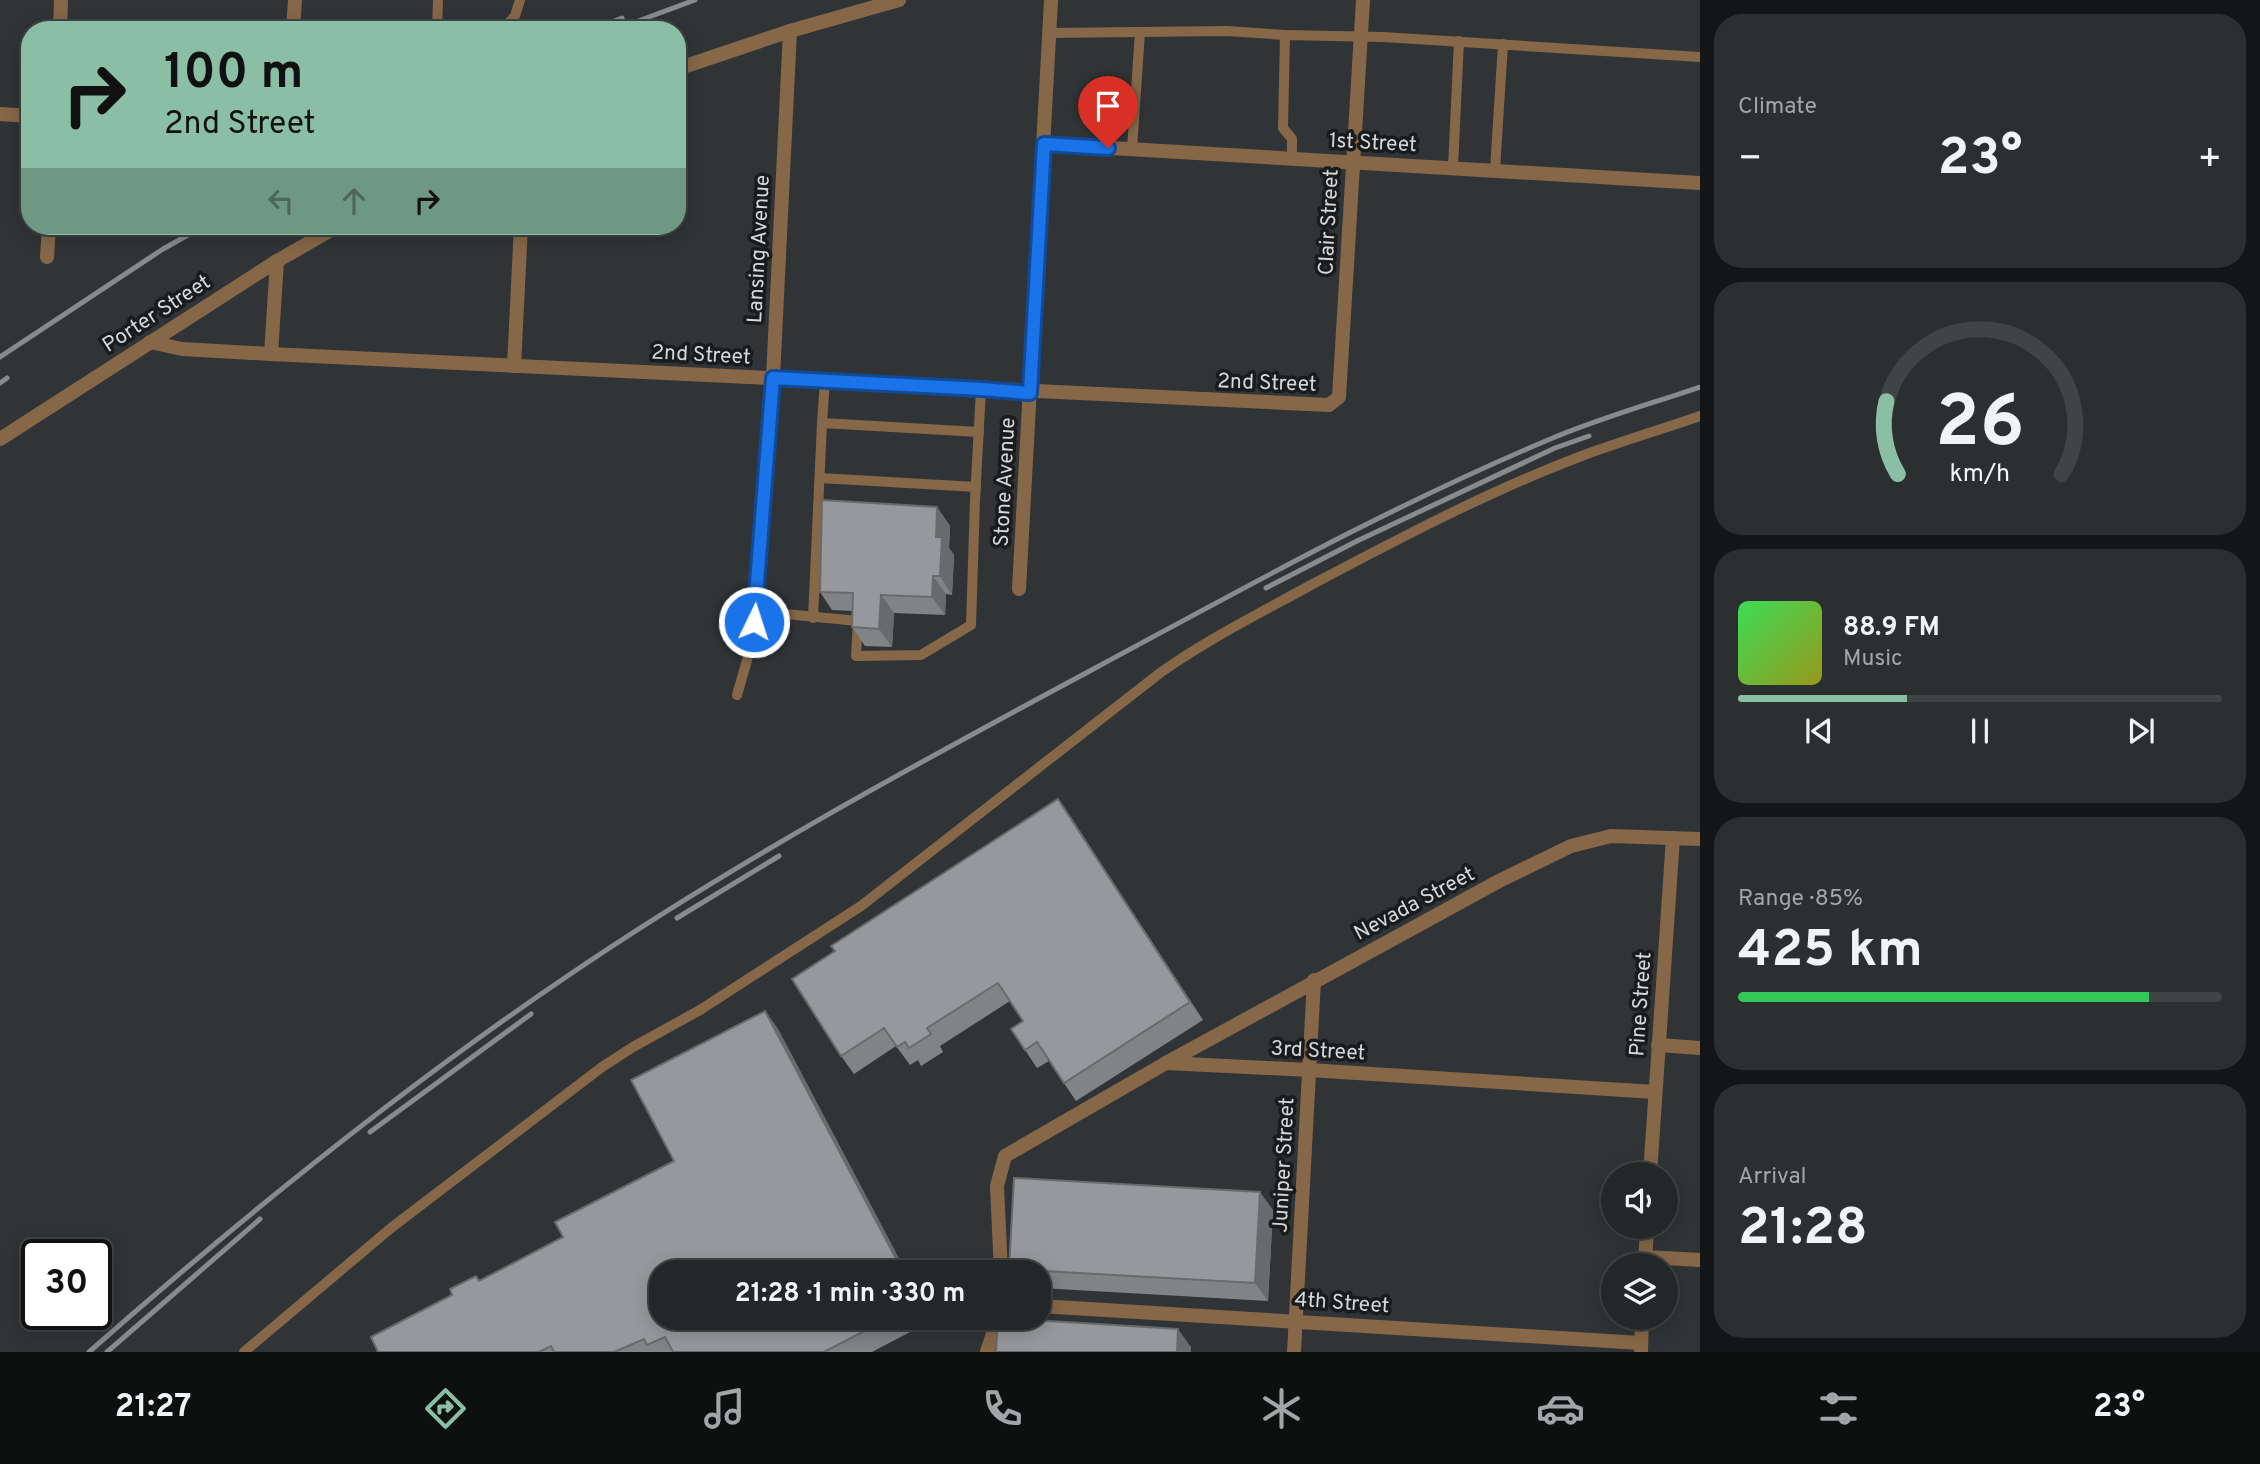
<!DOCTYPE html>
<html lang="en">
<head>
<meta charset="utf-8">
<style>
	:root { --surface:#242728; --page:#2c2f30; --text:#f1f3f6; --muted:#a3a5a8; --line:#414445; --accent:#8abfa5 }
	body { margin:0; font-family:Overpass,sans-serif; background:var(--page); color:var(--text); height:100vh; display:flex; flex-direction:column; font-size:26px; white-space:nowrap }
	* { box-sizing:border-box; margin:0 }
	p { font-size:23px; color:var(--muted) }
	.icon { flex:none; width:38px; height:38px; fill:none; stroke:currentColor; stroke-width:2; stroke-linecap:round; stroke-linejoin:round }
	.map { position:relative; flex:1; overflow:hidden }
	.drawer { display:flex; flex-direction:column; gap:14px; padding:14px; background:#141516; width:560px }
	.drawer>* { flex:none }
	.banner { position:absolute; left:21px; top:21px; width:665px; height:214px; border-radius:28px; box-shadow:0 4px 18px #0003,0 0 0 2px var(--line); background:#8abfa5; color:#111; overflow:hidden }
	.tools { position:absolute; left:1601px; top:1162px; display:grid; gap:14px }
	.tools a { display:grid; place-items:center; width:77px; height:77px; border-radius:50%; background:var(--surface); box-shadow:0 4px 18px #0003,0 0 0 2px var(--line); font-size:35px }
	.speed { position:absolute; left:21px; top:1239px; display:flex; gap:14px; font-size:35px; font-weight:700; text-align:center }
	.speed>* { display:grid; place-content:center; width:91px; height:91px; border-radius:50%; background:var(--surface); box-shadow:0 4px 18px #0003,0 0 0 2px var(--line); line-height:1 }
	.speed .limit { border:4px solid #111; border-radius:10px; background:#fff; color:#111 }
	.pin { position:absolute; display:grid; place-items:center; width:60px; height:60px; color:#fff; margin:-72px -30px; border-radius:50% 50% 50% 0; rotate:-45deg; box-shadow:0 0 7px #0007 }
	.pin .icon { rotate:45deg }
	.me { position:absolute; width:77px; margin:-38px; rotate:4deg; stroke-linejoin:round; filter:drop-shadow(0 0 5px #0008) }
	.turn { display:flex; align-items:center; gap:24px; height:147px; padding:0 28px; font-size:32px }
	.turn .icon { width:91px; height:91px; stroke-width:2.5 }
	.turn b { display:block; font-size:49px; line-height:60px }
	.lanes { display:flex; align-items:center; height:66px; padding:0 28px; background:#0003; justify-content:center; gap:35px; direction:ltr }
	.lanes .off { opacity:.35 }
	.big { font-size:52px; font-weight:700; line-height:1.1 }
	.drawer .card { flex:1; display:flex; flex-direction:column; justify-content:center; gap:10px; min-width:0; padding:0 24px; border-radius:28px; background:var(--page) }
	.drawer .dial { align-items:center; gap:0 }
	.dial svg { height:182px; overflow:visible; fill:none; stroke:var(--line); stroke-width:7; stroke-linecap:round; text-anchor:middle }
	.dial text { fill:var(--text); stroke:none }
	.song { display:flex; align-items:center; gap:21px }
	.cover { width:84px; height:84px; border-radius:10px; background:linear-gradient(135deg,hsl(130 70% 55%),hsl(60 70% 35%)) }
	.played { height:7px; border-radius:4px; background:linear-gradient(90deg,var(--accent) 35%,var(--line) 35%) }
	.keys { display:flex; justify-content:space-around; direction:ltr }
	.heat { display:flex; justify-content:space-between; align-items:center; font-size:38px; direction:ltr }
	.charge { height:10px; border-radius:5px; background:linear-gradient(90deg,#34c759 85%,var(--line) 0) }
	.trip { position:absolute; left:649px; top:1260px; width:402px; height:70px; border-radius:28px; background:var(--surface); box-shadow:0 4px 18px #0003,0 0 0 2px var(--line); font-weight:700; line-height:70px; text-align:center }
	.tabs { display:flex; height:112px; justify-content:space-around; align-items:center; background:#0e1010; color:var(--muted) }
	.tabs .icon { width:49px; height:49px }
	.tabs .selected { color:var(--accent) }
	.tabs b { font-size:32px; color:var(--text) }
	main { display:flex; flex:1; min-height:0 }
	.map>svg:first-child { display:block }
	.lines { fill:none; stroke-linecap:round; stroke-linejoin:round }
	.service { stroke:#866848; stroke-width:10 }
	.minor { stroke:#866848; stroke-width:14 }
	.rail { stroke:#878b8c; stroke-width:5 }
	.wall { fill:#808487 }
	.shaded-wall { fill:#686b6e }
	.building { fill:#95999d; stroke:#686b6e; stroke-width:2 }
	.route-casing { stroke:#114b97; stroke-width:18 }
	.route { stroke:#1a73e8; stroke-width:12 }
	.labels { text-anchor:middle; stroke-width:7; stroke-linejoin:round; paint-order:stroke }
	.street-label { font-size:21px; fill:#d5d8d9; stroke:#191b1c }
</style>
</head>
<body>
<main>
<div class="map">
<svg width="1700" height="1352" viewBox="0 0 1700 1352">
	<rect width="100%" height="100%" fill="#303436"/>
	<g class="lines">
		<g class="service">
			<polyline points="437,30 438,0"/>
			<polyline points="502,30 515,16 520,0"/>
			<polyline points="1049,33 1227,31 1285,35"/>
			<polyline points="1132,149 1140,32"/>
			<polyline points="1292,158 1292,139 1283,128 1285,35 1383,37 1700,57"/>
			<polyline points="1453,167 1459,41"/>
			<polyline points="1495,170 1503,44"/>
			<polyline points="822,423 825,380"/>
			<polyline points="820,478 976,487"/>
			<polyline points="755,611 858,621 856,656 921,655 971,625 975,500 981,389"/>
			<polyline points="813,618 822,423 979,432"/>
			<polyline points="737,695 754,636"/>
			<path d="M244,1352L391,1228L602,1067L633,1047L700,1010L861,906L1160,673C1208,639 1260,613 1311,585C1398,539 1487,492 1579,457C1619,442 1660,430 1700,416"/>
		</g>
		<g class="minor">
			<polyline points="60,30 61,0"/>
			<polyline points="293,30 295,0"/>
			<polyline points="677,69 790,31 899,0"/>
			<polyline points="0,114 30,116"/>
			<polyline points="1044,144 1700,183"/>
			<polyline points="47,257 49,226"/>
			<path d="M150,342L182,349L271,354C624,371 977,391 1329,405L1339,397L1363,0"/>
			<polyline points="271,354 277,261"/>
			<polyline points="514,366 521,226"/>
			<polyline points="0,439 277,261 338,226"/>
			<polyline points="1019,589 1051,0"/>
			<polyline points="754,636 773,378 790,31"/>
			<polyline points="1658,1045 1700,1048"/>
			<polyline points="1166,1063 1499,881 1571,846 1611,836 1700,839"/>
			<polyline points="1650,1174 1673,838"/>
			<polyline points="1646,1257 1700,1260"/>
			<polyline points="1645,1264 1647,1227"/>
			<polyline points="1001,1272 997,1186 1005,1156 1166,1063 1309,1070 1655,1092"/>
			<polyline points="1040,1306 1641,1343"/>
			<polyline points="1641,1351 1642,1318"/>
			<polyline points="987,1352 998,1318"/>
			<polyline points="1294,1352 1314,980"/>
		</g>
		<g class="rail">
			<polyline points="591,30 622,18"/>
			<polyline points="614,30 695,0"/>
			<polyline points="0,357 163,249 204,226"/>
			<polyline points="0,383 7,378"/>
			<polyline points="1266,588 1357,541 1555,448 1589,436"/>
			<polyline points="677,918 779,856"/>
			<polyline points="370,1132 531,1014"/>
			<path d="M89,1352C241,1218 398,1091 566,977C736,861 918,763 1099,666C1246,587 1393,505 1548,440C1597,419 1650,404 1700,387"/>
			<polyline points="107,1352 260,1219"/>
		</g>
	</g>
	<g class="wall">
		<polygon points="937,507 950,526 949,548 954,555 952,595 946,594 945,615 894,613 892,647 865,646 852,627 853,611 832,610 820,592"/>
		<polygon points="1058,799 1203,1020 1076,1101 1049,1061 1037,1068 1025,1050 1023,1021 1010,1001 940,1046 943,1052 921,1066 918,1060 910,1065 896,1046 854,1074 841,1056 835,951"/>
		<polygon points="765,1011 778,1029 906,1272 662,1272 662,1318 930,1318 931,1321 872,1352 378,1352 476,1276 480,1281 563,1237 674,1161"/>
		<polygon points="1273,1210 1268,1301 1040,1288 1040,1272 1011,1272 1009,1269"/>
	</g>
	<g class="shaded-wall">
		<polygon points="937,507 950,526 949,548 954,555 952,595 940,576 936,537"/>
		<polygon points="933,576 946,594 945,615 932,597"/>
		<polygon points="881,595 894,613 892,647 879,629"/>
		<polygon points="1058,799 1071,817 1203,1020 1190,1002"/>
		<polygon points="765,1011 778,1029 906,1272 903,1272"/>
		<polygon points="1260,1192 1273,1210 1268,1301 1255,1283"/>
		<polygon points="1178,1329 1191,1347 1191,1352 1177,1352"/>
	</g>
	<g class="building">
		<polygon points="822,500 937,507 936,537 942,537 940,576 933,576 932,597 881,595 879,629 852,627 853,593 820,592"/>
		<polygon points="1058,799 1190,1002 1064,1083 1037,1042 1025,1050 1011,1029 1023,1021 998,983 927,1028 931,1034 909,1048 905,1042 897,1047 884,1028 841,1056 792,979 835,951 831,946"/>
		<polygon points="765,1011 903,1272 662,1272 662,1318 890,1318 824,1352 673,1352 665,1337 647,1345 644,1339 614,1352 554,1352 551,1346 539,1352 378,1352 371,1337 452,1295 450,1289 476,1276 479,1281 563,1237 555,1222 674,1161 631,1080"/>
		<polygon points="1014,1178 1260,1192 1255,1283 1009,1269"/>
		<polygon points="998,1318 1178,1329 1177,1352 996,1352"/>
	</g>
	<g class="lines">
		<defs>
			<polyline id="route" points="754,622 773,378 981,389 1030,393 1044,144 1108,148"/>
		</defs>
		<use href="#route" class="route-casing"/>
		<use href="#route" class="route"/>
	</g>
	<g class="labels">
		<g class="street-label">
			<text transform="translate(1373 142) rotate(3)" y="7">1st Street</text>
			<text transform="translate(1328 222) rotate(-87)" y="7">Clair Street</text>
			<text transform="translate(758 249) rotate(-87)" y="7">Lansing Avenue</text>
			<text transform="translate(156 313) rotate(-33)" y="7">Porter Street</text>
			<text transform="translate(701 354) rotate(3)" y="7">2nd Street</text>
			<text transform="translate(1267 382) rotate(2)" y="7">2nd Street</text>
			<text transform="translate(1004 482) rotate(-87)" y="7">Stone Avenue</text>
			<text transform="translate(1414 903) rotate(-28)" y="7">Nevada Street</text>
			<text transform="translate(1640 1004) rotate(-86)" y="7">Pine Street</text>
			<text transform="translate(1318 1050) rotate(3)" y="7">3rd Street</text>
			<text transform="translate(1283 1165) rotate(-87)" y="7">Juniper Street</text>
			<text transform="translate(1342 1302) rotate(4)" y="7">4th Street</text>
		</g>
	</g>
</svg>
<div class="tools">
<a><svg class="icon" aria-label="sound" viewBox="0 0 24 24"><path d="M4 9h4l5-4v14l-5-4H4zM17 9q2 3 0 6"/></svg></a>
<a><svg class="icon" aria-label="layers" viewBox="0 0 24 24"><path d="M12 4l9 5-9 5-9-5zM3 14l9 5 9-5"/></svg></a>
</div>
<div class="speed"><div class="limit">30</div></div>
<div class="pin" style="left:1108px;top:148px;background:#d93025"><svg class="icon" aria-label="arrive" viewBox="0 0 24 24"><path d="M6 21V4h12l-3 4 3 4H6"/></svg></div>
<svg class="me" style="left:754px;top:622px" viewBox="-20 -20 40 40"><circle r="17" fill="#1a73e8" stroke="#fff" stroke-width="3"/><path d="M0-11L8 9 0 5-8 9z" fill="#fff"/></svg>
<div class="trip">21:28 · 1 min · 330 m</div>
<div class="banner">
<div class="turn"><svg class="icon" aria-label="right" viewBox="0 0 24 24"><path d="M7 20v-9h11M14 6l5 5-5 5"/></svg><div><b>100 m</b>2nd Street</div></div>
<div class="lanes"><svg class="icon off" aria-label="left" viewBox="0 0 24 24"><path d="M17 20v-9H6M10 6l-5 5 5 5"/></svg><svg class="icon off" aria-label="ahead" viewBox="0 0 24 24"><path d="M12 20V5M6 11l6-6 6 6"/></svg><svg class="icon" aria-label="right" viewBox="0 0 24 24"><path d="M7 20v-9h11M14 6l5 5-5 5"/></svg></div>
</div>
</div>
<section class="drawer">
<div class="card"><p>Climate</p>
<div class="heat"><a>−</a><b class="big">23°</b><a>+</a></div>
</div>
<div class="card dial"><svg viewBox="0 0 100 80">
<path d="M14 69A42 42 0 1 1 86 69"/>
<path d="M14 69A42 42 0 0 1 9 37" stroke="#8abfa5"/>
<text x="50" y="56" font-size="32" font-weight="700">26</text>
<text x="50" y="72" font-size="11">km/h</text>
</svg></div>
<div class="card">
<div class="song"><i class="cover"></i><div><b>88.9 FM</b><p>Music</p></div></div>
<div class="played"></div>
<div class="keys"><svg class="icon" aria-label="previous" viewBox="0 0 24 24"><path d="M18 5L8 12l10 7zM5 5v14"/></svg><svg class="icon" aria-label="pause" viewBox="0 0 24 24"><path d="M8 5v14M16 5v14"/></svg><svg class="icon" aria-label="next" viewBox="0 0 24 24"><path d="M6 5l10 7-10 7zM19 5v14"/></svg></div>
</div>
<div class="card"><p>Range · 85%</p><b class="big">425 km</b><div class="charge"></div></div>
<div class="card"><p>Arrival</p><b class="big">21:28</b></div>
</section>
</main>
<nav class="tabs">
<b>21:27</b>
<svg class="icon selected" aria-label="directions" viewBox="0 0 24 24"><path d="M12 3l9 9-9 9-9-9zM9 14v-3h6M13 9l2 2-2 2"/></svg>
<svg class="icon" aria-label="music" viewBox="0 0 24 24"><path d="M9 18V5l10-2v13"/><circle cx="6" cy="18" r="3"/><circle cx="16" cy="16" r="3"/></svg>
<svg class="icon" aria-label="phone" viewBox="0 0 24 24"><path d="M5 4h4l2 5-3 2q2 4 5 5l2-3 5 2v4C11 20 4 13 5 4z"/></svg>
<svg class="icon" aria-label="climate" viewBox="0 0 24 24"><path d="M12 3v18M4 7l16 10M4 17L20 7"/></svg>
<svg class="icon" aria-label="car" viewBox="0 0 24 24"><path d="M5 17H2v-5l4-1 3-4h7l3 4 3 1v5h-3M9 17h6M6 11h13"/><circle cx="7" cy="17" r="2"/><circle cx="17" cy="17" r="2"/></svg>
<svg class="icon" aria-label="filters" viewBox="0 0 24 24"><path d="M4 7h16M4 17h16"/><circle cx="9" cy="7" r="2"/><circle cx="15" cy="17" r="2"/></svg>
<b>23°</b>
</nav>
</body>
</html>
